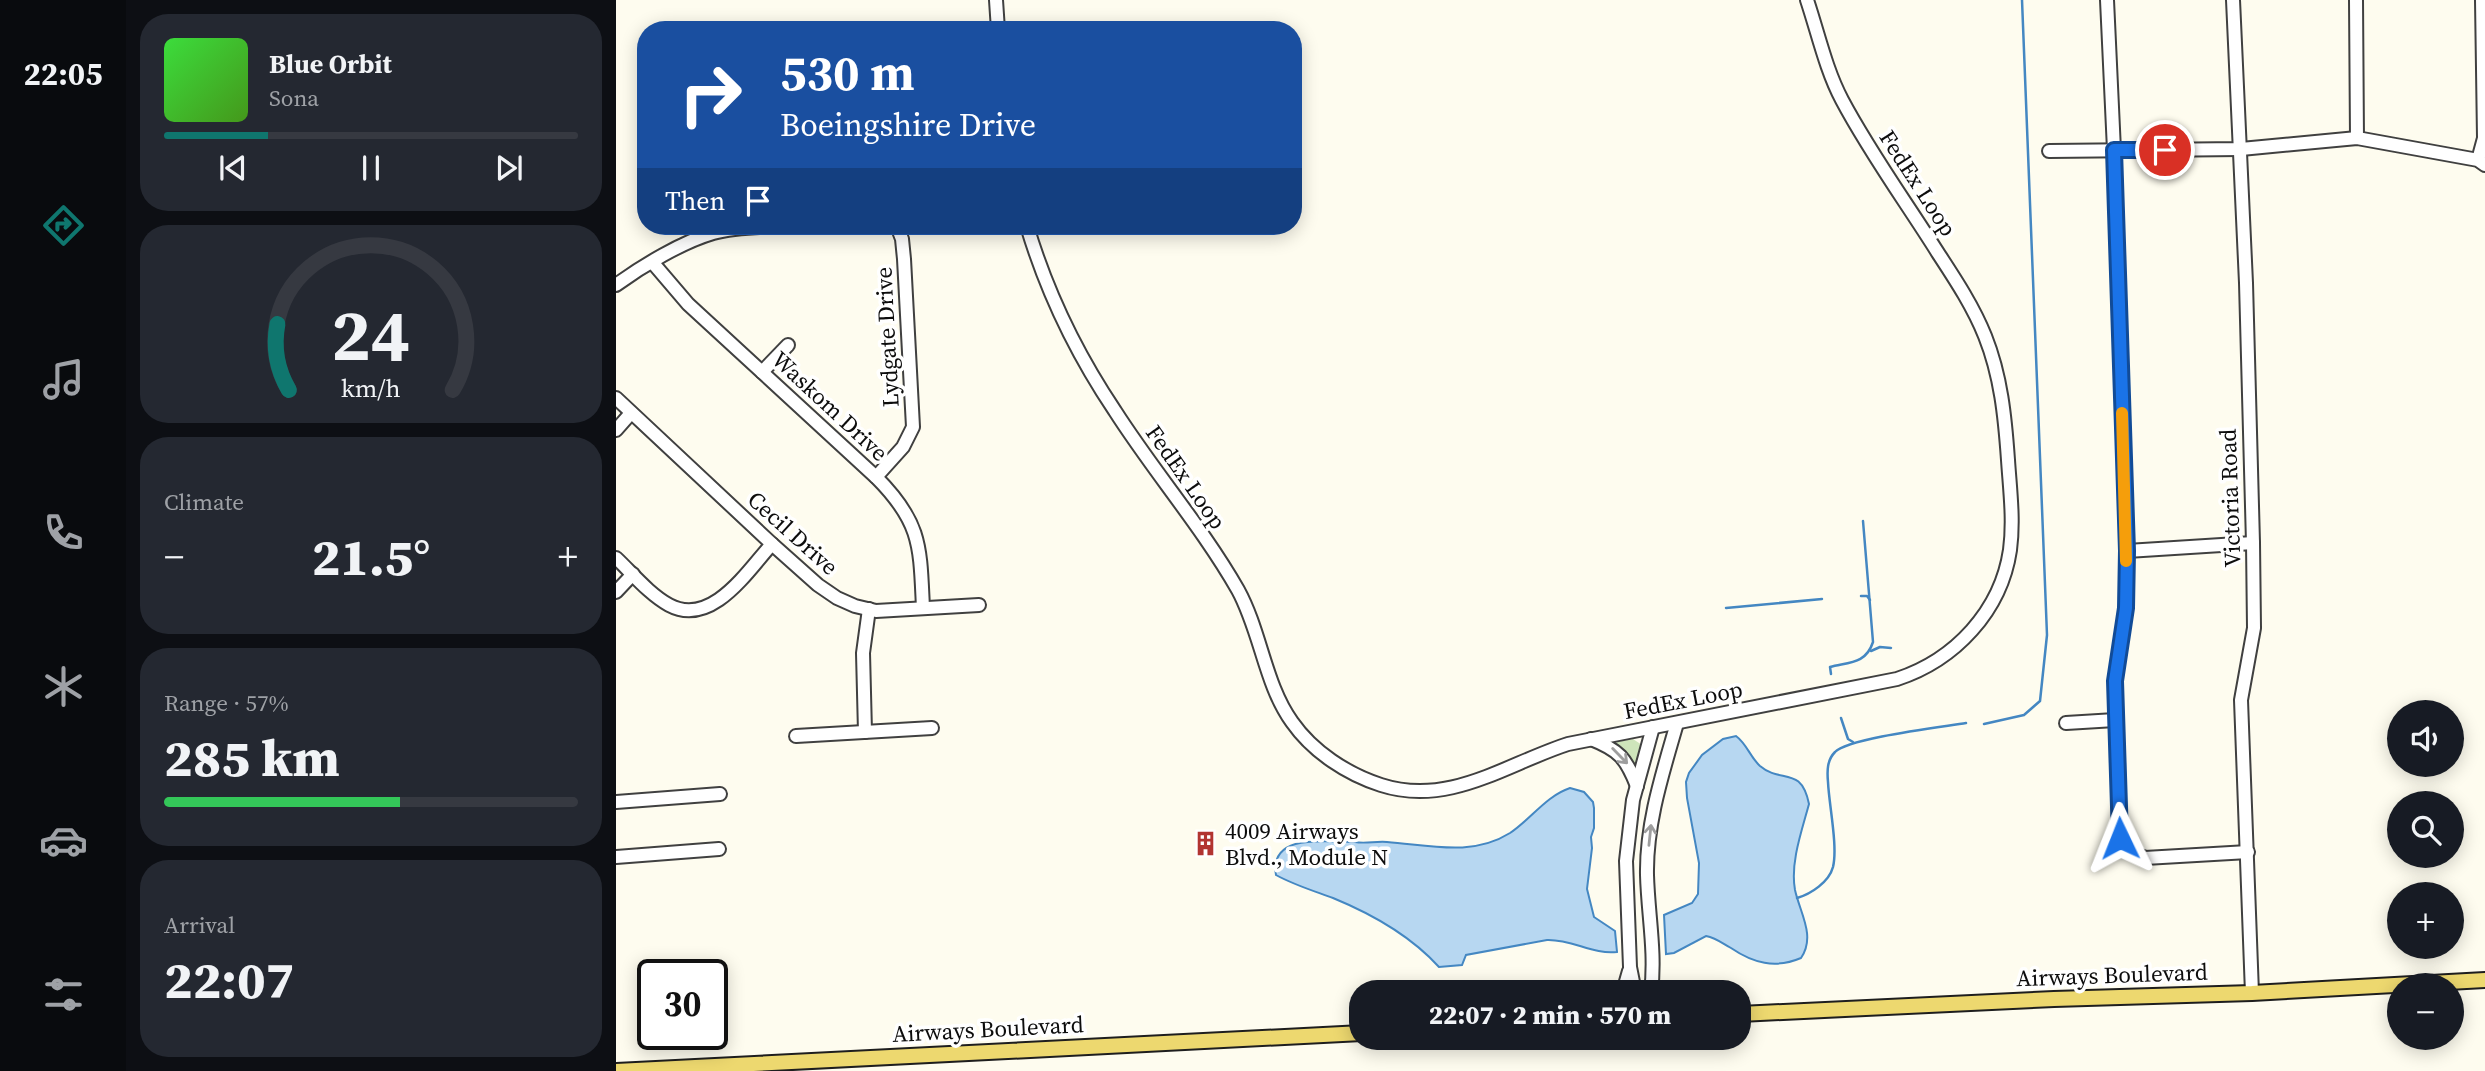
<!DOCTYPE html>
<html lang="en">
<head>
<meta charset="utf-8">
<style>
	:root { --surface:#171b24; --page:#242831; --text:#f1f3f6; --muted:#9ea1a6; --line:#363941; --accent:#0f766e }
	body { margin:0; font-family:"Source Serif 4",serif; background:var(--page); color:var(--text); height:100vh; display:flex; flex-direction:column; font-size:26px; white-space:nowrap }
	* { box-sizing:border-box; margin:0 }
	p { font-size:23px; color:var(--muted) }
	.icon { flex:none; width:38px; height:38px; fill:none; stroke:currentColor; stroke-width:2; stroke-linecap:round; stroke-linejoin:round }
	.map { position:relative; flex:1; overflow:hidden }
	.details { display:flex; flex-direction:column; gap:14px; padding:14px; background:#0d0f14; width:490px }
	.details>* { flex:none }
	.guide { position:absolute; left:21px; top:21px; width:665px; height:214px; border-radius:28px; box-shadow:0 4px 18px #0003; background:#1a4fa0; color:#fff; overflow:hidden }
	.tools { position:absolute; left:1771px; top:700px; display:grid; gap:14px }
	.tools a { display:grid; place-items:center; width:77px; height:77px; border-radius:50%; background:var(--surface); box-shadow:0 4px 18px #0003; font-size:35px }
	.speed { position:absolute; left:21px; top:959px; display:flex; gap:14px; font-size:35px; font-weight:700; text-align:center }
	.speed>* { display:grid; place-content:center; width:91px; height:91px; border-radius:50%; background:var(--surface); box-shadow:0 4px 18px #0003; line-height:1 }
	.speed .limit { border:4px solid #111; border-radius:10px; background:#fff; color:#111 }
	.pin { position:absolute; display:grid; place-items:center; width:60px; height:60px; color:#fff; margin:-30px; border:4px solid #fff; border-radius:50%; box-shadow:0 2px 7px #0007 }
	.me { position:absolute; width:77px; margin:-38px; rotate:358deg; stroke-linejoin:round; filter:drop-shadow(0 0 5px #0008) }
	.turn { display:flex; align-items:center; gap:24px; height:147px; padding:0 28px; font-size:32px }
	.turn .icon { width:91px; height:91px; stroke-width:2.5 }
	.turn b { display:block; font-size:49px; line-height:60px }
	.then { display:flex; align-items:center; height:66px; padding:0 28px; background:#0003; gap:14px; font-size:26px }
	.big { font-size:52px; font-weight:800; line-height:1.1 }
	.details .tile { flex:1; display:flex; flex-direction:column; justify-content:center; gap:10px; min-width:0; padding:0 24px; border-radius:28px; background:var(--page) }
	.details .dial { align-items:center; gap:0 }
	.dial svg { height:182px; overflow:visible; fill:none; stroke:var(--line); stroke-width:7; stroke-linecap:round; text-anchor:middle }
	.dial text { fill:var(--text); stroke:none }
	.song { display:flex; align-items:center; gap:21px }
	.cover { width:84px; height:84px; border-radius:10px; background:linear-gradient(135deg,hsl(120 70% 55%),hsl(100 70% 35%)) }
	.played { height:7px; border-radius:4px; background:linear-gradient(90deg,var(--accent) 25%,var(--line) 25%) }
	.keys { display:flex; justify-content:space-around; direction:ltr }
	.heat { display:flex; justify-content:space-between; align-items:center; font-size:38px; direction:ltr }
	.charge { height:10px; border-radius:5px; background:linear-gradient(90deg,#34c759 57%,var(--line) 0) }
	.trip { position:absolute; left:733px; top:980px; width:402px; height:70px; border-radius:28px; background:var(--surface); box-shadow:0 4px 18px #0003; font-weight:800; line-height:70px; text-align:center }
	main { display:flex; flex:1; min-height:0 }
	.tabs { display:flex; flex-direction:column; width:126px; justify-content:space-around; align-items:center; background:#090b0e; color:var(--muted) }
	.tabs .icon { width:49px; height:49px }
	.tabs .current { color:var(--accent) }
	.tabs b { font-size:32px; color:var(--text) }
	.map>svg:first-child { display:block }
	.green { fill:#cee5bb }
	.water { fill:#b7d7f1; stroke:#4487c2; stroke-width:2 }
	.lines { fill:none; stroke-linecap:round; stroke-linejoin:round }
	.stream { stroke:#4487c2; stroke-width:2.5 }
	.minor-casing { stroke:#404040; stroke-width:16 }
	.major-casing { stroke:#1e1e1e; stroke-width:18 }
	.minor { stroke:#fff; stroke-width:12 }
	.major { stroke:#edd86f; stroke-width:14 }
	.oneway { stroke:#9e9e9e }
	.route-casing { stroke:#114b97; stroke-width:18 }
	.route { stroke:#1a73e8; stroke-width:12 }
	.slow { stroke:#f59e0b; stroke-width:12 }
	.labels { text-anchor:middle; stroke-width:7; stroke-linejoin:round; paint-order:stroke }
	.street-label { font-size:23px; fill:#0d0d0d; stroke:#fff }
	.poi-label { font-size:23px; fill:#0d0d0d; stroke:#fff; text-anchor:start }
</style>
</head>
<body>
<main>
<nav class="tabs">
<b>22:05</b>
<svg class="icon current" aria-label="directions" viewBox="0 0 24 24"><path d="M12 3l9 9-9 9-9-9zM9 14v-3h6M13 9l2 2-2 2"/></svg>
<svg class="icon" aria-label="music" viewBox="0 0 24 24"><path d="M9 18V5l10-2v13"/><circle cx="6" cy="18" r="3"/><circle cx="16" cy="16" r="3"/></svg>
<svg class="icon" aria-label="phone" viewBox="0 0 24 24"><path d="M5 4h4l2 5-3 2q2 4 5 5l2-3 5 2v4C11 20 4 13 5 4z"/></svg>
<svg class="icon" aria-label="climate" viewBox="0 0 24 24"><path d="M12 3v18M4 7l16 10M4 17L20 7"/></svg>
<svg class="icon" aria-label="car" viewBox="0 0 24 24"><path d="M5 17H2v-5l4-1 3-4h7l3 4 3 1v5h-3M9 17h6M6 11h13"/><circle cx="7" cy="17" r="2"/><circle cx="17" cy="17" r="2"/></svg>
<svg class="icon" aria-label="filters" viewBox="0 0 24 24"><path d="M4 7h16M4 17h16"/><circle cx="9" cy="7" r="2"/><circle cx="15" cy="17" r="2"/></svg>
</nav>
<section class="details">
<div class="tile">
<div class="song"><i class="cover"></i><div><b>Blue Orbit</b><p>Sona</p></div></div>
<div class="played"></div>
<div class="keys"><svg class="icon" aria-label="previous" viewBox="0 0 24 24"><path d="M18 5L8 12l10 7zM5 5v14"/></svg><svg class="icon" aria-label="pause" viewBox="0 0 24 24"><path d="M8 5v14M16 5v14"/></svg><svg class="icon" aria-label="next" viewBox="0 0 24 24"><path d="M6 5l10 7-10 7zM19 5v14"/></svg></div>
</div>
<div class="tile dial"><svg viewBox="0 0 100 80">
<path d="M14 69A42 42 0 1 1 86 69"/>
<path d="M14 69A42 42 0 0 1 9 40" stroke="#0f766e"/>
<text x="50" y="56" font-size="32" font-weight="700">24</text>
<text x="50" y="72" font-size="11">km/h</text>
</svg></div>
<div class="tile"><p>Climate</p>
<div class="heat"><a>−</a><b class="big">21.5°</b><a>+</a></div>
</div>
<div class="tile"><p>Range · 57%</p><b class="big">285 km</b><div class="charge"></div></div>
<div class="tile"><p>Arrival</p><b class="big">22:07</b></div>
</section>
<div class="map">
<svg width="1869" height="1071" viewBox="0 0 1869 1071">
	<rect width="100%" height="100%" fill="#fefcef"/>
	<polygon class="green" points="1017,739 1026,745 1021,765 1018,766 999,744 1001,742"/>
	<g class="water">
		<path d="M1120,736C1131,744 1134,757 1144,766C1165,784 1185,765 1193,804C1186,830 1174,863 1179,890C1184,913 1200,936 1185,958C1159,969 1137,963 1115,948C1106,943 1100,938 1090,936L1058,953L1050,954L1048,915L1076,903L1082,894L1083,863L1071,798L1070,782L1073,773L1086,755L1107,739Z"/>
		<path d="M954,788L968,792L977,802L978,808V828L975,837L976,848L971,889L978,917L999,931L1001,952C977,955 956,939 931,940L850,955L846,965L823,967C794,935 756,914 717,898C698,891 678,885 660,875C653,832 712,842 739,842C749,844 760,841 771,842C813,845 856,857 894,833C915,819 930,796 954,788Z"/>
	</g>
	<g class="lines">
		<g class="stream">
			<polyline points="1245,596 1251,596 1254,600"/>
			<polyline points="1110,608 1206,599"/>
			<polyline points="1255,651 1264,647 1275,648"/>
			<path d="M1215,674L1214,667C1233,662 1250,664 1257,642L1247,521"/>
			<polyline points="1225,718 1232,739 1237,742"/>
			<polyline points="1368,724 1408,715 1424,701 1431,635 1406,0"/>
			<path d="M1181,898C1195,894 1213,882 1217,867C1222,846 1213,805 1212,782C1211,771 1211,760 1219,752C1232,738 1326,727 1350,723"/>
		</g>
		<defs>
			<g id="minor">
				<polyline points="380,0 382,30"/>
				<polyline points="1491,0 1498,150 1511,551 1510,608 1499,681 1504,838 1512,850 1529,858 1632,852"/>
				<polyline points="1617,0 1630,283 1637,543 1638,628 1625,700 1636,993"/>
				<polyline points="1740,0 1741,138"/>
				<polyline points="1433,151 1625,149 1741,138 1862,160 1869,165"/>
				<polyline points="1862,160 1868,138 1866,0"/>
				<path d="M411,226C431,293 460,353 499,411C538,472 586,527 622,590C645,632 649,685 676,722C697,752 731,774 765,785C833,807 890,764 952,744L1281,679C1339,660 1385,611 1394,550C1398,520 1394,490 1392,460C1389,417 1385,376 1369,336C1357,306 1339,279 1322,253C1290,202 1254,153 1226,100C1210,70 1202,33 1191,0"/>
				<path d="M37,263L72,304L260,477C306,523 304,547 307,608"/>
				<path d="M0,285C26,266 66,242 97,233C120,227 145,227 168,226"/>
				<polyline points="146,372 172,345"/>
				<polyline points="0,398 156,544 202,585 221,598 239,606 260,611 363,605"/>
				<polyline points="0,430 15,413"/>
				<polyline points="260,477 287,447 297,427 288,259 286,239 281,226"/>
				<polyline points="1511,551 1637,543"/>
				<path d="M0,558C16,573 33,594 53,605C96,628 132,570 156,544"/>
				<polyline points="0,592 17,574"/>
				<polyline points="1450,723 1499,720"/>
				<polyline points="249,732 247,653 253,609"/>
				<polyline points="180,736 316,728"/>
				<path d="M975,739C1003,750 1010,758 1021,786"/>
				<polyline points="0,802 104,794"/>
				<polyline points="0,857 103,849"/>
				<polyline points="1003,992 1009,985 1013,971"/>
				<polyline points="1019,992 1014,967 1010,861 1017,800 1037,727"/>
				<path d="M1035,992C1040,953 1032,914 1031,875C1030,823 1047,772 1061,723"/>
			</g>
			<g id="major">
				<polyline points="1124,1014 1438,999 1636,993 1869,980"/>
				<polyline points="0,1071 746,1033"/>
			</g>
		</defs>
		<use href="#minor" class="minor-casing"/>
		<use href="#major" class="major-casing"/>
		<use href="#minor" class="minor"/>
		<use href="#major" class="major"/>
	</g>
	<defs><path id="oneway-shaft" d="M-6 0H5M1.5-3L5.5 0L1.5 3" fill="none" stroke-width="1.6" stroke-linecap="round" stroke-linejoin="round" transform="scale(1.75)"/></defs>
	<g class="oneway">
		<use href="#oneway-shaft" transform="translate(1004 756) rotate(46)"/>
		<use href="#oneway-shaft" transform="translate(1034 835) rotate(-84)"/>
	</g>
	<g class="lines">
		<defs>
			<polyline id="route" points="1504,838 1499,681 1510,608 1511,551 1498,150 1549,150"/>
		</defs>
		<use href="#route" class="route-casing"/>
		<use href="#route" class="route"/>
		<polyline class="slow" points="1506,413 1510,561"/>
	</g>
	<defs>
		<symbol id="building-bare" viewBox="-9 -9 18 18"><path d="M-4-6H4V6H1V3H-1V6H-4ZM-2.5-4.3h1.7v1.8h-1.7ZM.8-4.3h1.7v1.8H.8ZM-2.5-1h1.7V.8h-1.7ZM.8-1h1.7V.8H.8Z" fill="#b23431" stroke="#fff" stroke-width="2.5" paint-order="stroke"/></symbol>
	</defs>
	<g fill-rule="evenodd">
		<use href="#building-bare" x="572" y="826" width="35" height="35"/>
	</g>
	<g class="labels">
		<g class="street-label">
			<text transform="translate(1302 183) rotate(57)" y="8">FedEx Loop</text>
			<text transform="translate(271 337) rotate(-93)" y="8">Lydgate Drive</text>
			<text transform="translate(214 406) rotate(43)" y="8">Waskom Drive</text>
			<text transform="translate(570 477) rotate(55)" y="8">FedEx Loop</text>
			<text transform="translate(1614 498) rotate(-92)" y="8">Victoria Road</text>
			<text transform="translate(177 533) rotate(42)" y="8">Cecil Drive</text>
			<text transform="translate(1067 700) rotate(-11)" y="8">FedEx Loop</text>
			<text transform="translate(1496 975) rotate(-2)" y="8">Airways Boulevard</text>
			<text transform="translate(372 1029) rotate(-3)" y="8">Airways Boulevard</text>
		</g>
		<g class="poi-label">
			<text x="609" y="839">4009 Airways<tspan x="609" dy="26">Blvd., Module N</tspan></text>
		</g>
	</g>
</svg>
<div class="tools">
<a><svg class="icon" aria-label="sound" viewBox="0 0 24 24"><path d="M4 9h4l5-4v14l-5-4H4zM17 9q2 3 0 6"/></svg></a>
<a><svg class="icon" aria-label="search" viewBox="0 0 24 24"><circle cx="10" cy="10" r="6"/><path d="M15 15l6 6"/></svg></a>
<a>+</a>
<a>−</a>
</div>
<div class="speed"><div class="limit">30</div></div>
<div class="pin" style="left:1549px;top:150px;background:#d93025"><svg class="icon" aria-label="arrive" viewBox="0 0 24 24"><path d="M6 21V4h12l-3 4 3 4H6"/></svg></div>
<svg class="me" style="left:1504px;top:838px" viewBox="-20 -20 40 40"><path d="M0-17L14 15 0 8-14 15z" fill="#1a73e8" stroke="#fff" stroke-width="4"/></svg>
<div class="trip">22:07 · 2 min · 570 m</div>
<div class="guide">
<div class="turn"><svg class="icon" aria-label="right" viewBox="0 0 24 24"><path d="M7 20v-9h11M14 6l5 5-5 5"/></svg><div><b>530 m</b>Boeingshire Drive</div></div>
<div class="then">Then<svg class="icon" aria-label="arrive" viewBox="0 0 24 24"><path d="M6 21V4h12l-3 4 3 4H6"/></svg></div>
</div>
</div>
</main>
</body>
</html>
